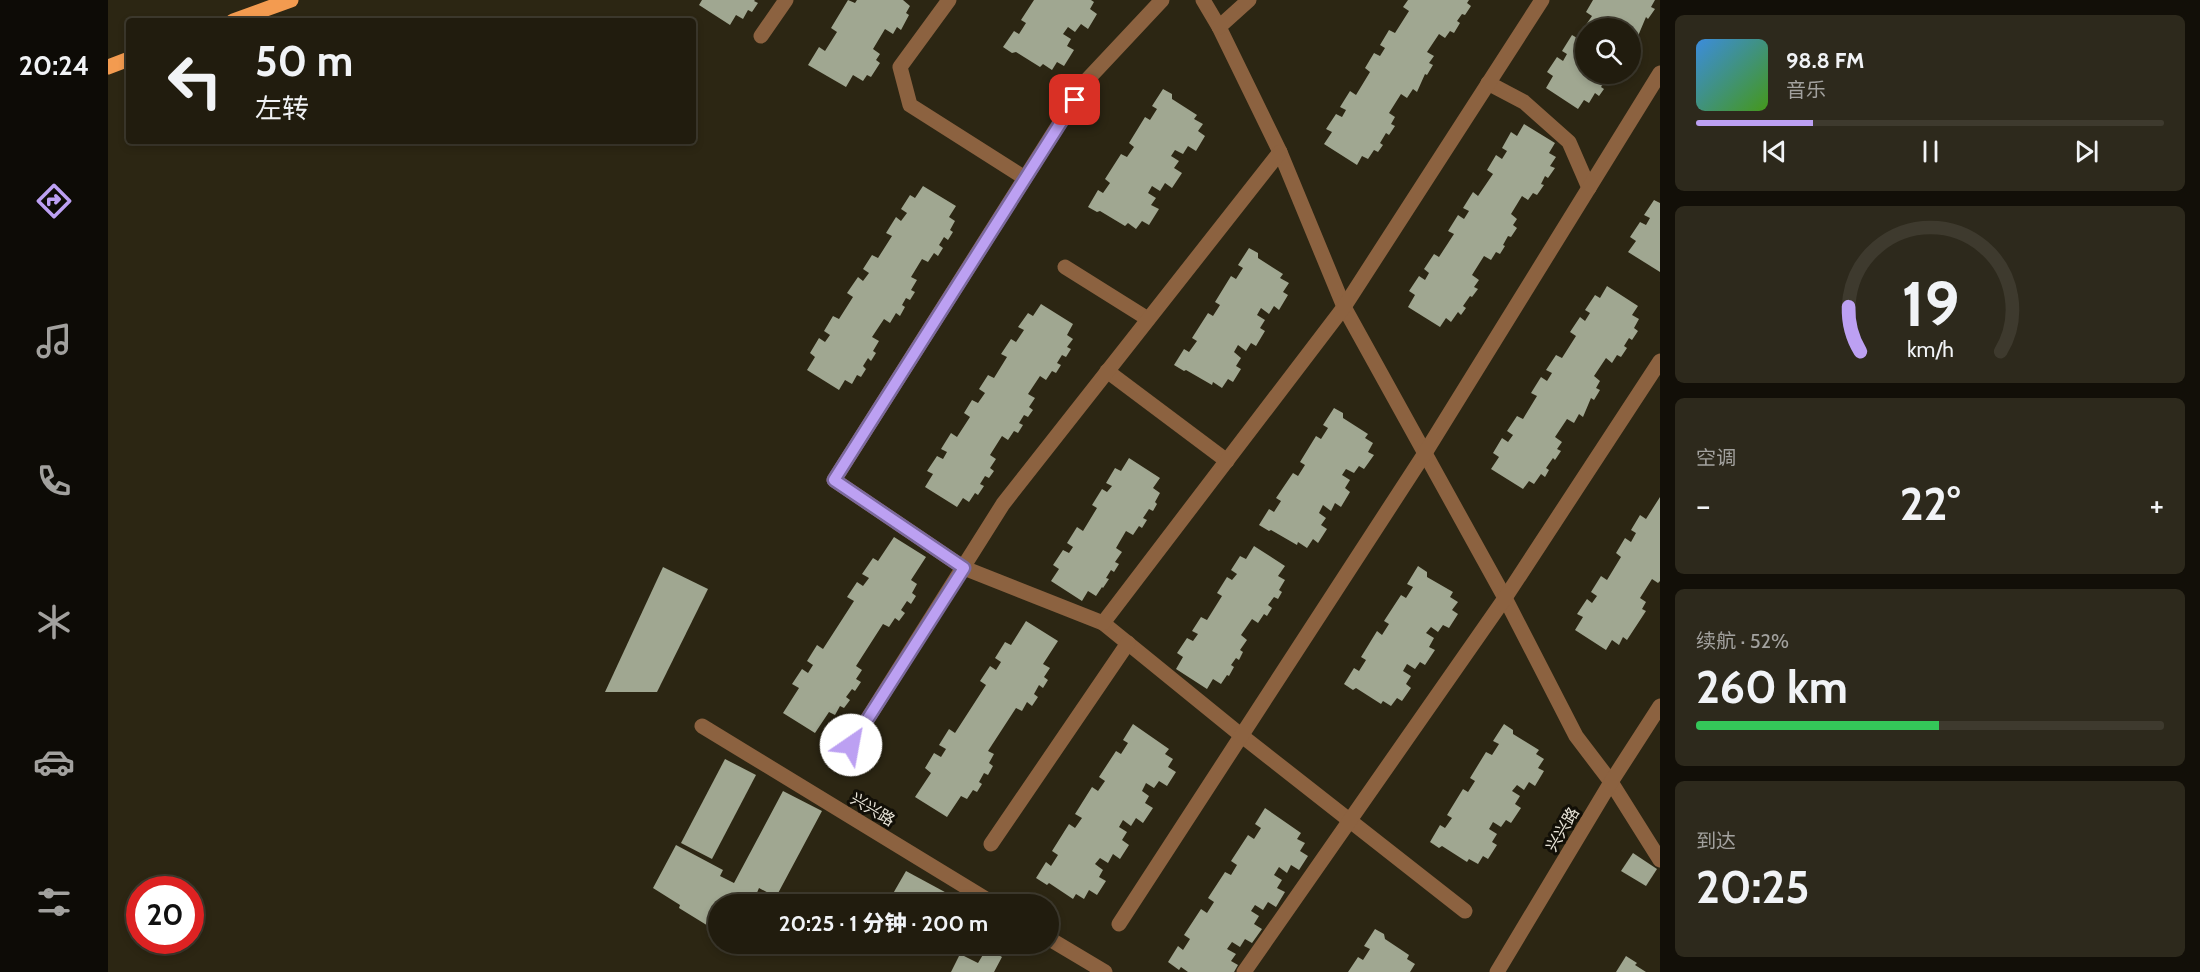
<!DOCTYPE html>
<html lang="zh">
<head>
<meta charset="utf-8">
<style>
	:root { --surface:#211c0e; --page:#2d291c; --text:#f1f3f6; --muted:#a2a19e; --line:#3e3a2e; --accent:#bca0f2 }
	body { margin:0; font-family:Cabin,"Noto Sans SC",sans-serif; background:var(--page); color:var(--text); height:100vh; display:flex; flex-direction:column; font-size:22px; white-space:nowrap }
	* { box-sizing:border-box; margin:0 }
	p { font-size:20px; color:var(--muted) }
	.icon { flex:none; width:33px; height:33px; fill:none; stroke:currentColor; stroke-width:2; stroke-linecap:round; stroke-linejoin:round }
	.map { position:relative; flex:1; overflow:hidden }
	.details { display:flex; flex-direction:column; gap:15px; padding:15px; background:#120f08; width:540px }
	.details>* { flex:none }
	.guide { position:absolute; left:18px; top:18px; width:570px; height:126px; border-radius:6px; box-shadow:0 3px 9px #0003,0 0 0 2px var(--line); background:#211c0e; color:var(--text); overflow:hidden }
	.controls { position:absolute; left:1467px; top:18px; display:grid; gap:12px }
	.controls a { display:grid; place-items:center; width:66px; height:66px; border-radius:50%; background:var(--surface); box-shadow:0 3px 9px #0003,0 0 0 2px var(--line); font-size:30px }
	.speed { position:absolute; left:18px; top:876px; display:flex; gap:12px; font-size:30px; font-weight:700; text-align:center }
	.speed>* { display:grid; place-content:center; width:78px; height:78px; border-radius:50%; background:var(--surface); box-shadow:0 3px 9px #0003,0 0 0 2px var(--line); line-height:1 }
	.speed .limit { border:9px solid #d22; background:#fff; color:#111 }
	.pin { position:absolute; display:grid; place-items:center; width:51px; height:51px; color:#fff; margin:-26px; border-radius:12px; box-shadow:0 3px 9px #0006 }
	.me { position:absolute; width:66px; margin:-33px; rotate:33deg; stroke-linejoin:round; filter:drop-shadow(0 0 4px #0008) }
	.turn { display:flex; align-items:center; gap:21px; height:126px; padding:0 30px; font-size:27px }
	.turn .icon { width:78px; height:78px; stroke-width:2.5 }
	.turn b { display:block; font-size:42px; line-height:51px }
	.big { font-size:45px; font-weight:800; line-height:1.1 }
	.details .widget { flex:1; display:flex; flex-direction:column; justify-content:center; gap:9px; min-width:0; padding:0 21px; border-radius:9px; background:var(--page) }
	.details .dial { align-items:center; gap:0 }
	.dial svg { height:156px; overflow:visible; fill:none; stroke:var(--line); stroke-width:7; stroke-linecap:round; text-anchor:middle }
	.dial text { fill:var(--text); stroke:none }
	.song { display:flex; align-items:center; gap:18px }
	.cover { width:72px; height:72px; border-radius:9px; background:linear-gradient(135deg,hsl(210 70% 55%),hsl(100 70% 35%)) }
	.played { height:6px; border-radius:3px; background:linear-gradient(90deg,var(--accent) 25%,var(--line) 25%) }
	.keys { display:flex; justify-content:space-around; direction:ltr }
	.heat { display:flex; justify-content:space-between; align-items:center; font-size:33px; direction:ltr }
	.charge { height:9px; border-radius:4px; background:linear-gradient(90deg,#34c759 52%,var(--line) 0) }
	.trip { position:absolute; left:600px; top:894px; width:351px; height:60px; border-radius:30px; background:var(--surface); box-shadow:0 3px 9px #0003,0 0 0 2px var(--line); font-weight:800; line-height:60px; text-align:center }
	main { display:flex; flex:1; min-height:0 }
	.tabs { display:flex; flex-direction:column; width:108px; justify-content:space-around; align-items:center; background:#0d0b06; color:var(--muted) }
	.tabs .icon { width:42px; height:42px }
	.tabs .selected { color:var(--accent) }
	.tabs b { font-size:27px; color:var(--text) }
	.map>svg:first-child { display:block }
	.building { fill:#a0a791 }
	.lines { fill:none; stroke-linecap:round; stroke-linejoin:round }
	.minor { stroke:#8c6240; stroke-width:15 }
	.major { stroke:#f39b50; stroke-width:15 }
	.route-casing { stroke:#7a689d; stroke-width:15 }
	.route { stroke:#bca0f2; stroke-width:10 }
	.labels { text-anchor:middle; stroke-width:6; stroke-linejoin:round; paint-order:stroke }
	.street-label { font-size:16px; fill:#eae6da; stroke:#120f07 }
</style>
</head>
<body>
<main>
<nav class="tabs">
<b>20:24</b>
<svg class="icon selected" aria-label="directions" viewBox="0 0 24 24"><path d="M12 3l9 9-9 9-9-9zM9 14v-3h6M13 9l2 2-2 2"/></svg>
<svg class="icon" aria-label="music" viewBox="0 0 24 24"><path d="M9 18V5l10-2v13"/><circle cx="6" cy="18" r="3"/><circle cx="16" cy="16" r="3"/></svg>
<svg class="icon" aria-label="phone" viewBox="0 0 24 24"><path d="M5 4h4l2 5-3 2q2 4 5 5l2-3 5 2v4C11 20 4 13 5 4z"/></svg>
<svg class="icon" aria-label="climate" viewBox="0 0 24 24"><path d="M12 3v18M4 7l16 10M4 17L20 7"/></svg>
<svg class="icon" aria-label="car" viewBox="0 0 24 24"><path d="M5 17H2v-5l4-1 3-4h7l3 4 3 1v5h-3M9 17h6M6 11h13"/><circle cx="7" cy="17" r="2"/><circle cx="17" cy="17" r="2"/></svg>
<svg class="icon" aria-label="filters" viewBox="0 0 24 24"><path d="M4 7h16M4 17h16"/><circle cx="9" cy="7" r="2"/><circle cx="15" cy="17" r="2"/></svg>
</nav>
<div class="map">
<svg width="1552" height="972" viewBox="0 0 1552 972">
	<rect width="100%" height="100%" fill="#2c2613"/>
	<g class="building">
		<polygon points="594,0 647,0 646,1 650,3 644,12 640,10 635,19 628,15 622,25 591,5"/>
		<polygon points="740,0 747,3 749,0 795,0 802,6 798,13 801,15 793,30 789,27 785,34 777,29 765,49 772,54 768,60 772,63 763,77 759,75 755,81 745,75 738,87 700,65 711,47 717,51 729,32 723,28"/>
		<polygon points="926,0 983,0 986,2 982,9 989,14 980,29 973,24 967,32 960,27 955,34 963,39 959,46 966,50 956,66 949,62 944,70 935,64 932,67 908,52 904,53 895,47 906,31 911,34 918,23 913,20"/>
		<polygon points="1300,0 1361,0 1359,3 1363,6 1357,15 1354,14 1349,21 1352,23 1346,33 1342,31 1337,38 1331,34 1319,52 1326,56 1321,63 1325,65 1319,75 1317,74 1309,92 1305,89 1299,98 1293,94 1281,113 1287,117 1283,124 1287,126 1281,135 1278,133 1272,143 1275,145 1270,152 1266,150 1260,159 1254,156 1249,165 1216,144 1224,132 1218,129 1228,114 1234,117 1238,110 1232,107 1242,91 1248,95 1262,72 1257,68 1266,53 1272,56 1277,48 1272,45 1281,30 1287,33 1301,11 1295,7"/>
		<polygon points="1485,0 1547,0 1543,7 1547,9 1540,19 1538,17 1530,36 1526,33 1522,39 1522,28 1478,28 1478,74 1506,74 1502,79 1500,77 1493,87 1496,89 1491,96 1487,93 1481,103 1476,100 1470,109 1438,88 1445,76 1439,72 1449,57 1455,61 1459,54 1454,51 1464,35 1469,38 1484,16 1478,12"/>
		<polygon points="1055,89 1064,94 1064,99 1089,115 1086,119 1095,124 1090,131 1097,136 1088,151 1080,146 1075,154 1067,150 1063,156 1071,161 1066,168 1074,173 1064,188 1057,183 1052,191 1044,186 1040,193 1048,198 1043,205 1051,209 1041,225 1034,221 1028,229 1020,223 1017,226 992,211 989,212 980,207 990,190 995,193 1002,183 997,179 1013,154 1019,157 1026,147 1021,143 1037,117 1042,120 1049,109 1044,106"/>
		<polygon points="1416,124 1447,143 1441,153 1448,157 1442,166 1447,168 1440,178 1437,176 1433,184 1436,185 1429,195 1425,193 1420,200 1414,196 1403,214 1409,219 1405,225 1409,228 1403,237 1400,236 1395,245 1397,246 1392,254 1388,252 1383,260 1376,256 1364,275 1371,280 1366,287 1370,289 1364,297 1362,296 1355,306 1358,308 1353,315 1350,312 1343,322 1338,318 1332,327 1300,307 1307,295 1301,291 1311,276 1317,280 1321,273 1316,269 1326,254 1331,257 1346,234 1340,231 1350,215 1356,219 1361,211 1355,208 1365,192 1370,196 1385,174 1379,170 1388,155 1394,159 1399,151 1394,148 1403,132 1409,136"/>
		<polygon points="815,186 848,206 841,217 847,221 842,230 845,232 840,240 836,237 831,245 835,248 830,256 826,253 820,262 814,259 803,277 809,280 803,290 807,292 802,300 798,298 794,305 797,307 792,316 788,313 782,323 776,319 764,337 771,341 765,351 768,353 763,361 760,358 755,366 758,369 753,377 749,375 744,384 737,380 731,390 699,370 707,357 702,353 711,338 717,342 722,335 716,331 725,316 731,319 745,297 739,293 750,277 755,281 761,273 755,269 764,255 770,258 784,236 778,233 788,217 793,221 799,213 793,209 802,195 807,198"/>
		<polygon points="1546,200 1552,203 1552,272 1520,252 1528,241 1522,237 1532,222 1538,225 1542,218 1536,215"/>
		<polygon points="1141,248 1150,253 1150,258 1175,274 1172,278 1181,283 1175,292 1180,295 1171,310 1166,306 1161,314 1153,308 1149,315 1157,320 1152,328 1157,331 1148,346 1143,343 1138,351 1130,345 1126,352 1133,358 1128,366 1133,369 1125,382 1120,379 1114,388 1105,382 1104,385 1078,370 1076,371 1066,365 1076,349 1081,352 1089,341 1084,338 1100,313 1105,316 1112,305 1107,302 1123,276 1128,279 1135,268 1130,265"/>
		<polygon points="1499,286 1530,306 1524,315 1531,319 1526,328 1530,331 1524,340 1521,338 1516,346 1519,348 1513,357 1509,355 1504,363 1498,358 1486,376 1492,381 1488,388 1492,390 1486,400 1483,398 1475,417 1471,414 1466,423 1459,419 1447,437 1454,442 1449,449 1453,451 1447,460 1445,458 1438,468 1441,470 1437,477 1433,474 1426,484 1421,481 1415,489 1383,469 1391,457 1385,453 1394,438 1400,442 1405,435 1399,431 1409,416 1415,419 1429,396 1423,393 1433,377 1439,381 1444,373 1438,370 1448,355 1454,358 1468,336 1462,332 1472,317 1477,321 1482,313 1477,310 1487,295 1492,298"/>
		<polygon points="933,304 965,324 959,335 965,339 959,347 963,349 958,357 954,355 949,363 953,365 948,373 944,371 938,380 932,376 920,394 927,398 921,407 925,410 920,417 916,415 911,423 915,425 910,433 906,431 900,440 894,436 882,455 888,459 882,468 886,471 881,478 877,476 872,484 876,486 870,495 867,493 861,502 855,498 849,507 817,487 825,474 819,471 829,456 835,459 839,452 833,449 843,433 849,437 862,417 856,413 864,400 870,403 877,393 871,389 880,375 886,378 899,357 893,354 903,339 908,342 916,330 910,327 920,313 925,316"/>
		<polygon points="1226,408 1235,413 1235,418 1260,434 1257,438 1265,443 1260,452 1266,455 1256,469 1251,466 1246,473 1238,469 1234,475 1242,480 1237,488 1242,492 1233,507 1227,503 1223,511 1215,505 1211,513 1218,518 1213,525 1219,529 1210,543 1205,539 1199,548 1190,542 1189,545 1163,530 1161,531 1151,525 1161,509 1166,512 1173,501 1168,498 1185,473 1190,476 1197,465 1192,462 1208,436 1213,439 1220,428 1215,425"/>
		<polygon points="1021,458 1052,478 1045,488 1052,493 1047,502 1049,504 1045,511 1041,509 1035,518 1039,520 1034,528 1031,526 1025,535 1018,531 1008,548 1014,552 1007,562 1011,564 1006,572 1003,570 998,578 1001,579 995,588 994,587 988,596 980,591 974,601 943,581 951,569 945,565 955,550 961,553 965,547 959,543 969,527 975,531 989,508 984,505 994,489 999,492 1004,486 998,483 1007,468 1013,471"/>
		<polygon points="1552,497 1552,581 1550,583 1544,579 1532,598 1538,602 1534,609 1538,611 1519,640 1515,637 1511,645 1504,640 1498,650 1467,630 1475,617 1469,614 1479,599 1484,603 1489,596 1483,592 1493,576 1499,580 1513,557 1508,553 1517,538 1523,542 1528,533 1523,530 1532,515 1538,519"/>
		<polygon points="786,537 818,557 803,580 809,584 804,593 808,596 803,604 799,601 793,610 797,613 791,621 787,618 781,627 775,624 748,666 754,670 748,679 753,682 747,691 744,689 738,697 742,700 736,708 732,706 727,715 721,712 707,733 675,713 691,688 684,684 694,669 700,673 705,665 699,661 709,645 715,649 746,601 739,597 749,582 755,586 761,578 754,574 765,558 770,561"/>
		<polygon points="1146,546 1177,566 1170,576 1177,580 1171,590 1174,592 1170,599 1166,597 1160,605 1164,608 1159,616 1156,614 1150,623 1144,619 1133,635 1139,640 1132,650 1135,652 1131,660 1128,658 1123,665 1126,667 1121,676 1119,675 1113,684 1105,679 1099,689 1068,669 1075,657 1069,653 1079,638 1085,641 1090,634 1084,631 1093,617 1099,620 1114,596 1109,593 1119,577 1124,580 1129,574 1123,570 1132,556 1138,559"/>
		<polygon points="1310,566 1319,572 1319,577 1345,592 1342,597 1350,602 1344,610 1350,614 1341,628 1335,625 1330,632 1323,627 1318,633 1326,638 1321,647 1327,650 1317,665 1312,662 1307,669 1299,664 1295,671 1303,676 1298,684 1303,688 1294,701 1289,698 1283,706 1275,701 1273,704 1248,688 1245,690 1236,684 1246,668 1251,671 1258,660 1253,657 1269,631 1274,635 1281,624 1276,621 1293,595 1298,598 1305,587 1299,584"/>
		<polygon points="555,567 600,589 549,692 497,692"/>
		<polygon points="918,621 950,641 935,664 942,668 936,677 940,680 935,688 931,685 926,694 930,697 924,706 919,702 914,711 908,708 880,751 886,754 881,763 885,766 880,775 876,773 871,782 874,784 869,792 865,790 859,799 853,796 839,817 807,797 823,773 817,768 826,753 833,757 838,749 831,745 841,729 847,733 878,685 872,681 882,666 888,670 893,662 887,658 897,642 903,645"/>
		<polygon points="1025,724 1061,749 1057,754 1065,759 1060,767 1068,772 1059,786 1051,781 1046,788 1038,783 1034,791 1041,796 1037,803 1045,808 1035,823 1028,818 1023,826 1015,820 1011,827 1019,832 1014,840 1021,845 1012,859 1005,854 1000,863 992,858 987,864 995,870 991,877 998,881 989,895 981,890 976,899 968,894 965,899 941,883 939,885 928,878 938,862 943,866 950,855 944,851 961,824 967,828 974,818 967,814 984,787 990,791 997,781 991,777 1008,751 1013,754 1020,743 1015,740"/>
		<polygon points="1396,724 1405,730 1405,734 1431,750 1428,754 1436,759 1430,768 1436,771 1427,786 1421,782 1416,790 1409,785 1404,791 1412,796 1407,804 1413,808 1403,823 1398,820 1393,827 1385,822 1381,829 1389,834 1384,842 1389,845 1380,859 1375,856 1370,864 1361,859 1359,862 1334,846 1331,848 1322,842 1332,825 1337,828 1344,818 1339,815 1355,789 1360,792 1367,781 1362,778 1378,752 1384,755 1391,744 1385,741"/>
		<polygon points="617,759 648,775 604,859 573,843"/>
		<polygon points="675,791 714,811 668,897 651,888 648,895 667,904 610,904 610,932 571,908 572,905 545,888 568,845 615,870 612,876 626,883"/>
		<polygon points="1157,808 1193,833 1189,839 1197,843 1192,851 1200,856 1191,870 1183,865 1179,873 1171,867 1166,875 1174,880 1169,888 1177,892 1168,907 1160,902 1155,910 1147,905 1143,911 1151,916 1146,924 1154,929 1144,943 1137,939 1132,947 1124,942 1119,949 1128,954 1123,961 1130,965 1126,972 1080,972 1073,967 1071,970 1060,962 1070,946 1075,950 1082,939 1076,935 1093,909 1099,913 1106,902 1100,898 1117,872 1123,875 1129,865 1123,861 1140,835 1146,839 1153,828 1147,824"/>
		<polygon points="1525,853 1549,869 1538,886 1513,871"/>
		<polygon points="798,871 859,904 779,904"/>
		<polygon points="1267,929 1276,934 1277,939 1301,955 1299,959 1307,964 1302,972 1240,972 1250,957 1255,960 1262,949 1256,946"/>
		<polygon points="879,948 894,957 886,972 843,972 852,954 870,963"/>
		<polygon points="1518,956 1529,963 1527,965 1538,972 1508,972"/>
	</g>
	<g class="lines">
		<g class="minor">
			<polyline points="841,0 792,67 802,105 917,178"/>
			<polyline points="1054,0 979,80 726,480 856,568 995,623 1134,736 1357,911"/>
			<polyline points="1095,0 1111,27 1172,152 1236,307 1397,598 1468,736 1503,782 1552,860"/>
			<polyline points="1111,27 1141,0"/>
			<polyline points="653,36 678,0"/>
			<polyline points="1380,83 1416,102 1461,142 1481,188"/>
			<polyline points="957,267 1040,319"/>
			<polyline points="999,371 1119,461"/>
			<polyline points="995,623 1236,307 1434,0"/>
			<polyline points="594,726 886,904"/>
			<polyline points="743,745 895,504 1172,152"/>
			<polyline points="883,844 1020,643"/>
			<polyline points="1011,924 1317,453 1552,73"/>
			<polyline points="940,938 997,972"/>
			<polyline points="1136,972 1397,598 1552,361"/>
			<polyline points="1389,972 1503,782 1552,706"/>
		</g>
		<g class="major">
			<polyline points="125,21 183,0"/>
			<polyline points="0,67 21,59"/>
		</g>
	</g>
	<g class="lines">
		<defs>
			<polyline id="route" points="743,745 856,568 726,480 967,100"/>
		</defs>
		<use href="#route" class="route-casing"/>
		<use href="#route" class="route"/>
	</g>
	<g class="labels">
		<g class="street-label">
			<text transform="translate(765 809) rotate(31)" y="6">兴兴路</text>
			<text transform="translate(1454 829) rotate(-59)" y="6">兴兴路</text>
		</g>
	</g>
</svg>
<div class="controls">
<a><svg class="icon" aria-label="search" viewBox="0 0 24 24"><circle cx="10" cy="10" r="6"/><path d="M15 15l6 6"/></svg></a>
</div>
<div class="speed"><div class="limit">20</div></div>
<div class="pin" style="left:967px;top:100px;background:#d93025"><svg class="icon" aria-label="arrive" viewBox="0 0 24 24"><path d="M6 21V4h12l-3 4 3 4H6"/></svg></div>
<svg class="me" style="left:743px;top:745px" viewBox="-20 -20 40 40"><circle r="19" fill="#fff"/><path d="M0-13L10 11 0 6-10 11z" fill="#bca0f2"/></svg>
<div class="trip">20:25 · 1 分钟 · 200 m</div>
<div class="guide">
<div class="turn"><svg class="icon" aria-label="left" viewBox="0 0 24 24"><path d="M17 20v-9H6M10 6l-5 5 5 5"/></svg><div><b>50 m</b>左转</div></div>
</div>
</div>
<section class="details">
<div class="widget">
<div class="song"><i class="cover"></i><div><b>98.8 FM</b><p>音乐</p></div></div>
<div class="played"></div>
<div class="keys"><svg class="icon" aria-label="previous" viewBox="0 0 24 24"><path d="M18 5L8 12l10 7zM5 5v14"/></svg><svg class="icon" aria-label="pause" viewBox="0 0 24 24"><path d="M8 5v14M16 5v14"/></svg><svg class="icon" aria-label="next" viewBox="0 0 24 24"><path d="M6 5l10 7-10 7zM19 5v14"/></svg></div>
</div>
<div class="widget dial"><svg viewBox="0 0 100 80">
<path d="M14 69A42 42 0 1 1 86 69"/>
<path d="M14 69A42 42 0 0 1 8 46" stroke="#bca0f2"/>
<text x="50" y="56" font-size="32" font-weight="700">19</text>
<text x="50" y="72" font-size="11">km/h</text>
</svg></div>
<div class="widget"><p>空调</p>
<div class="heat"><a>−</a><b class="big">22°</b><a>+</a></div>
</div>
<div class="widget"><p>续航 · 52%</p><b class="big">260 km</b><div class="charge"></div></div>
<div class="widget"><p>到达</p><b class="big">20:25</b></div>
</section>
</main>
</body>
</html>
